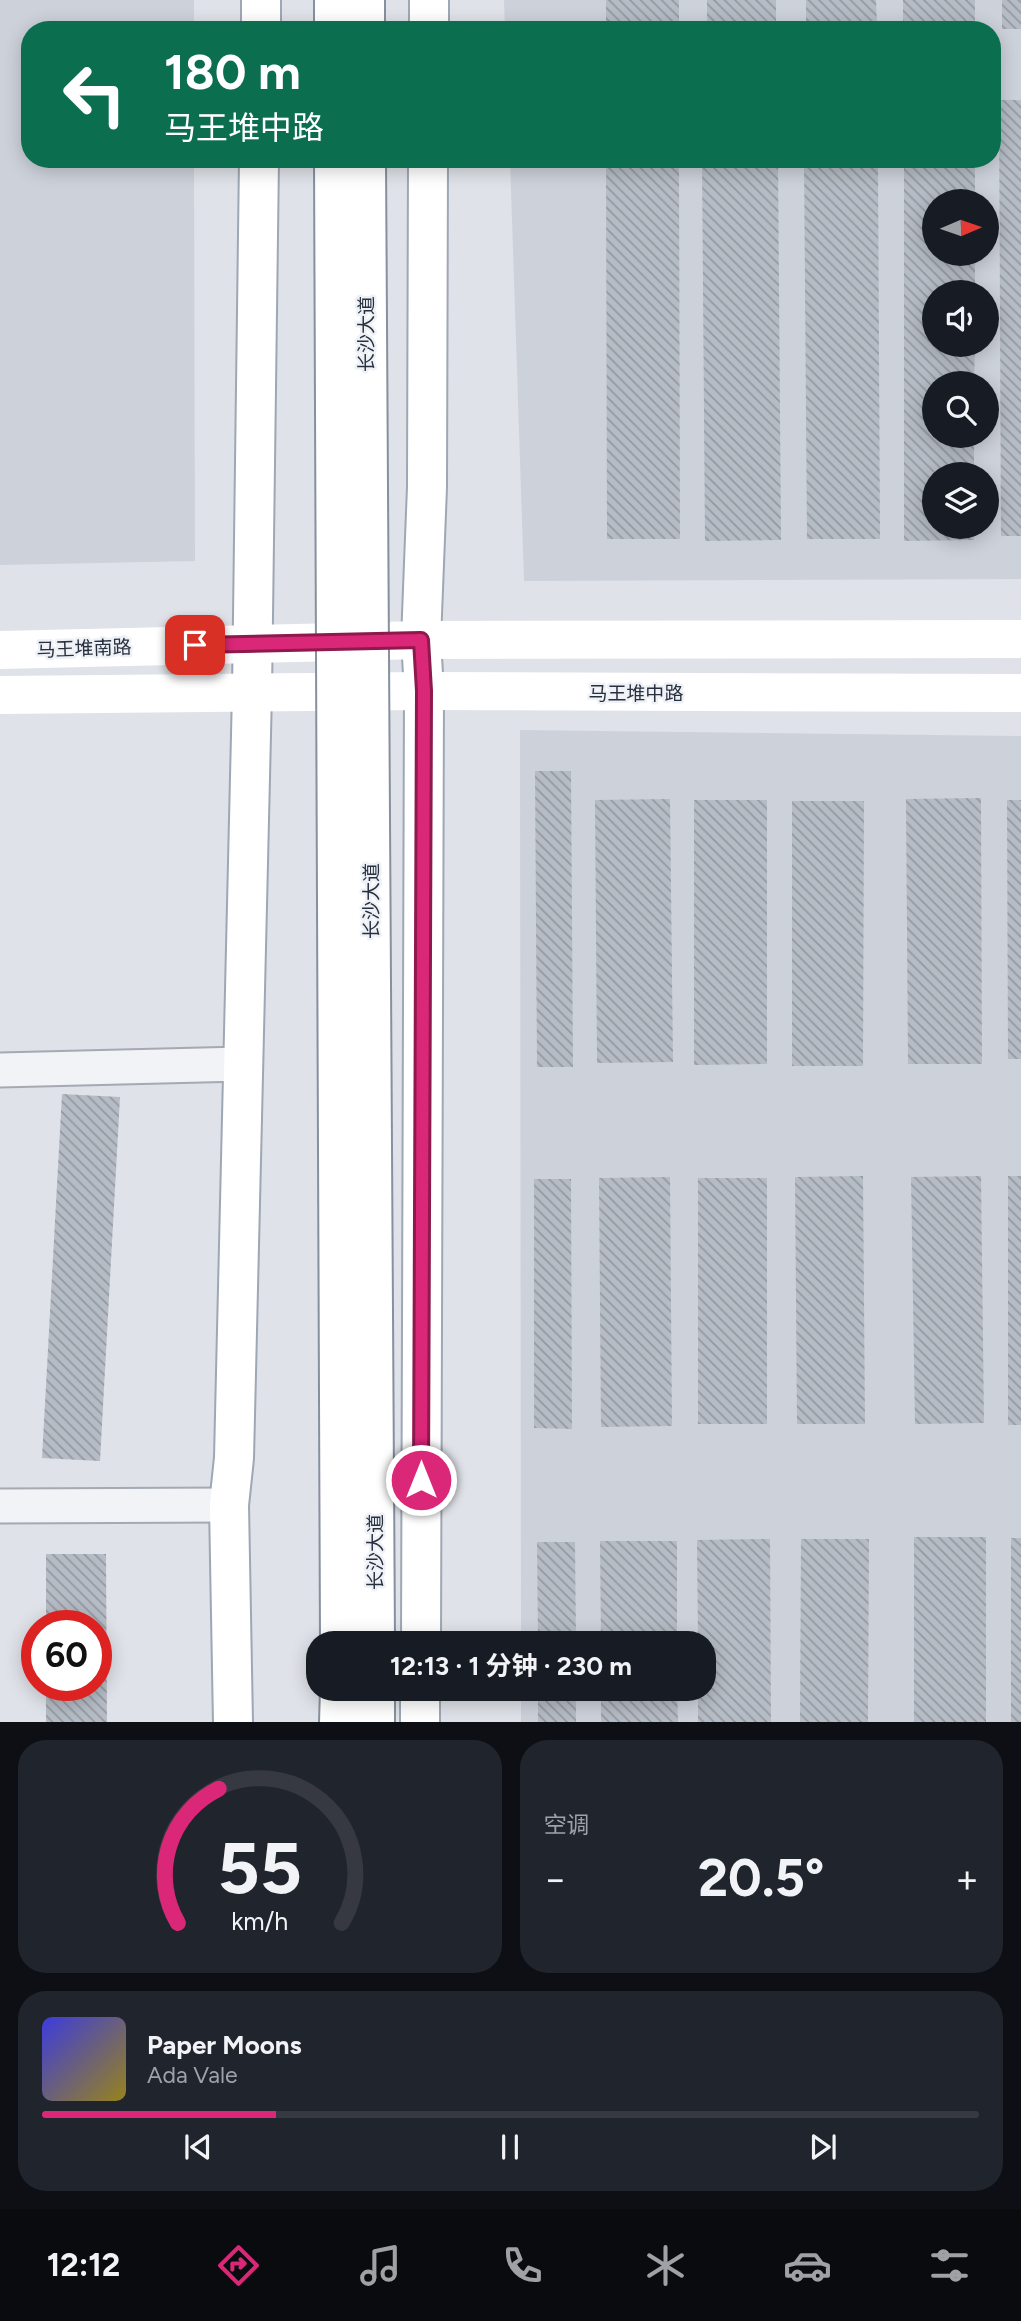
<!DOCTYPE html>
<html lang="zh">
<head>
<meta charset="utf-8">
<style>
	:root { --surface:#171b24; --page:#20242c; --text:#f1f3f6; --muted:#9ea1a6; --line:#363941; --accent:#db2777 }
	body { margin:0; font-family:Figtree,"Noto Sans SC",sans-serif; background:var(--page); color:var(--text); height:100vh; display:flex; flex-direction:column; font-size:26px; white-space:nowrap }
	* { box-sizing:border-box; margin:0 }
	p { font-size:23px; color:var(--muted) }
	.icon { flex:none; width:38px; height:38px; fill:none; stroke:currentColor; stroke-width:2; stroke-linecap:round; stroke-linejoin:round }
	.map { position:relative; height:1722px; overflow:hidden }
	.drawer { display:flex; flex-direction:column; gap:18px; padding:18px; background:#0d0f14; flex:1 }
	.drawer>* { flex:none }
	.top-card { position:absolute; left:21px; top:21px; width:980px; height:147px; border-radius:28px; box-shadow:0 4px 18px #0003; background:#0b6e4f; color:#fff; overflow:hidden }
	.needle { width:46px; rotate:88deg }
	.controls { position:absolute; left:922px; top:189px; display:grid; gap:14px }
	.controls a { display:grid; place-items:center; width:77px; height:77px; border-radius:50%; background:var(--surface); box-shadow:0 4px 18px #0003; font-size:35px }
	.speed { position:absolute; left:21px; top:1610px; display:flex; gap:14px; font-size:35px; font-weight:700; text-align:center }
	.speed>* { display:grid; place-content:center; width:91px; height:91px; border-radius:50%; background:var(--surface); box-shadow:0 4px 18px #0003; line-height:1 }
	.speed .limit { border:10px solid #d22; background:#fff; color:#111 }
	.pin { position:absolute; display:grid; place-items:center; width:60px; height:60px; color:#fff; margin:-30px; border-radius:14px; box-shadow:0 4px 10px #0006 }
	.me { position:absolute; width:77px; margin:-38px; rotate:0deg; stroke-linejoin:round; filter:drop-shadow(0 0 5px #0008) }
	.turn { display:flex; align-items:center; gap:24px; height:147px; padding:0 28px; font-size:32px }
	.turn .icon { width:91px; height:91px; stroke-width:2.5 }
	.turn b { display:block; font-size:49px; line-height:60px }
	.big { font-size:52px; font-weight:700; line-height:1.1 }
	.drawer .widget { flex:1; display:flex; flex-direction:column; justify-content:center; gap:10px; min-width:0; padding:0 24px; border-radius:28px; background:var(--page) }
	.drawer .dial { align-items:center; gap:0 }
	.dial svg { height:182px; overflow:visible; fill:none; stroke:var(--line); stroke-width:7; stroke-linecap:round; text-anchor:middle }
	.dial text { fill:var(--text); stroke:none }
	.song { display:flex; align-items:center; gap:21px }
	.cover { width:84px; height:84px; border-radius:10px; background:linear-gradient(135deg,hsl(240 70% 55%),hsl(50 70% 35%)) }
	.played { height:7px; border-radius:4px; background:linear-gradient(90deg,var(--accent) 25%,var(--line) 25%) }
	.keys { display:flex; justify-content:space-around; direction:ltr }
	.heat { display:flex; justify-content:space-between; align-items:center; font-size:38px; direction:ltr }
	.drawer .tiles { flex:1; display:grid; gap:18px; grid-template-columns:1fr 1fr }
	.widget:last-child { grid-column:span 2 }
	.trip { position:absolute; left:306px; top:1631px; width:410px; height:70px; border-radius:28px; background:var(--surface); box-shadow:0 4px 18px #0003; font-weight:700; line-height:70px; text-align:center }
	.tab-bar { display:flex; height:112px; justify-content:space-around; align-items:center; background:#090b0e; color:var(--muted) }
	.tab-bar .icon { width:49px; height:49px }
	.tab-bar .active { color:var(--accent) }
	.tab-bar b { font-size:32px; color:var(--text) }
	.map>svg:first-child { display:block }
	.built { fill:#cdd1da; fill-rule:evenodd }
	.building { fill:url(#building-back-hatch) }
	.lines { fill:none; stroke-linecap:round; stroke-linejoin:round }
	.minor-casing { stroke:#a4a9b2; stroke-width:37 }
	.primary-casing { stroke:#9ea7b4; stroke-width:42 }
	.trunk-casing { stroke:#86909f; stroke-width:42 }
	.minor { stroke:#f1f3f6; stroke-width:33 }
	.secondary { stroke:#fff; stroke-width:38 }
	.primary { stroke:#fff; stroke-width:38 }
	.trunk { stroke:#fff; stroke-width:38 }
	.trunk-bridge-casing { stroke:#86909f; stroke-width:42; stroke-linecap:butt }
	.trunk-bridge { stroke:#fff; stroke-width:38 }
	.route-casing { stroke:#8e194d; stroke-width:18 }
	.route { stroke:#db2777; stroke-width:12 }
	.labels { text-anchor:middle; stroke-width:5; stroke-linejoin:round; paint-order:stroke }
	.street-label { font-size:19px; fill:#28303f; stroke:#eef1f6 }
</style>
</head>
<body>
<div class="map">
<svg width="1021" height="1723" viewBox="0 0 1021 1723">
	<defs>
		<pattern id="building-back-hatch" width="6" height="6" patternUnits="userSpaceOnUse" patternTransform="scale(1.75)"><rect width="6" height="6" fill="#b6bcc5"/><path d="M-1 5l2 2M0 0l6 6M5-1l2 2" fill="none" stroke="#9499a1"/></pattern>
	</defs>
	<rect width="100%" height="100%" fill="#dfe2e8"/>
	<g class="built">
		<polygon points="0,0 194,0 194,30 30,30 30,159 194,159 195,561 0,565"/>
		<path d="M504,0H1021V579L524,581L510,159H992V30H505ZM934,201H987V254H934ZM934,292H987V345H934ZM934,383H987V436H934ZM934,474H987V527H934Z"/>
		<polygon points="520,730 1021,736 1021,1722 521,1722 521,1689 704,1689 704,1643 521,1643"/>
	</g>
	<g class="building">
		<rect x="606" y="0" width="73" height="29"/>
		<polygon points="707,0 776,0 776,26 707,27"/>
		<polygon points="806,0 876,0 877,25 806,26"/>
		<rect x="903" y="0" width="72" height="26"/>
		<rect x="1002" y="0" width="19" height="29"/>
		<polygon points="999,100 1021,100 1021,536 1001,536"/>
		<polygon points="606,159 679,159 680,539 607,539"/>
		<polygon points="702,159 778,159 781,540 705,541"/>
		<polygon points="804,159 878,159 880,539 807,539"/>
		<polygon points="904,159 975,159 975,201 934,201 934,254 975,254 975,292 934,292 934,345 975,345 974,383 934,383 934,436 974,436 974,474 934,474 934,527 974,527 974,540 904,541"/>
		<polygon points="535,771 571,771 573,1067 537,1067"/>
		<polygon points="981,798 982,1064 908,1064 906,799"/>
		<polygon points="670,799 673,1062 597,1063 595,800"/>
		<polygon points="694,800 767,800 767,1064 694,1065"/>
		<polygon points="1007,800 1021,800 1021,1059 1008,1059"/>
		<polygon points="792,801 864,801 863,1066 792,1066"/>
		<polygon points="62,1094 120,1097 100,1461 42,1458"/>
		<polygon points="863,1176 865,1424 797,1424 795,1177"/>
		<polygon points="981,1176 984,1423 915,1424 911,1177"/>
		<rect x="1008" y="1176" width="13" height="249"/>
		<polygon points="670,1177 672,1426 601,1427 599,1178"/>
		<rect x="698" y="1178" width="69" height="246"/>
		<polygon points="534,1179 571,1179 572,1429 534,1428"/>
		<rect x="914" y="1537" width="72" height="186"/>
		<rect x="1011" y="1538" width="10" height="185"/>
		<polygon points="770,1539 771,1723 698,1723 698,1689 704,1689 704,1643 698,1643 697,1540"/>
		<polygon points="801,1539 869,1539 868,1723 800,1723"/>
		<polygon points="600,1541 677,1541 677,1643 601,1643"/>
		<polygon points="537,1542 575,1542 576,1643 538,1643"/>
		<polygon points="46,1554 106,1554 107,1723 46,1723 46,1685 96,1685 96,1626 46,1626"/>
		<rect x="538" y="1689" width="38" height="34"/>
		<polygon points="601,1689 677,1689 678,1723 601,1723"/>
	</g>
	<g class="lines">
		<defs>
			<g id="minor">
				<polyline points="0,1070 243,1064"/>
				<polyline points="0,1506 229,1505"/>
			</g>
			<g id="primary">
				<polyline points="261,30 261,0"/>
				<polyline points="429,30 429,0"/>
				<polyline points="421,1643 424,691 421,640 427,487 428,159"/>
				<polyline points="233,1723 229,1505 234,1458 252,692 259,159"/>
				<polyline points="420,1723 420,1689"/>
			</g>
			<g id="trunk">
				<polyline points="334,0 334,30"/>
				<polyline points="365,0 365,30"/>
				<polyline points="375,1689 375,1723"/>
				<polyline points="339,1723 340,1689"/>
			</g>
		</defs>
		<use href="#minor" class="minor-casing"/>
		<use href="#primary" class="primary-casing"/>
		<use href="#trunk" class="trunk-casing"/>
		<use href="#minor" class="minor"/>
		<g class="secondary">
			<polyline points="0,650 421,640 1021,639"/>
			<polyline points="0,695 424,691 1021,693"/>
		</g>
		<use href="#primary" class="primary"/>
		<use href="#trunk" class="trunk"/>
		<defs>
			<g id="trunk-bridge">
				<polyline points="334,159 340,1643"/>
				<polyline points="366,159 375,1643"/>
			</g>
		</defs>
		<use href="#trunk-bridge" class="trunk-bridge-casing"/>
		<use href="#trunk-bridge" class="trunk-bridge"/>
	</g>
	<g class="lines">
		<defs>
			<polyline id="route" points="195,645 421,640 424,691 421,1480"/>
		</defs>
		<use href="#route" class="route-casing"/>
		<use href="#route" class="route"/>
	</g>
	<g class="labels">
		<g class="street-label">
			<text transform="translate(366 334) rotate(-90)" y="7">长沙大道</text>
			<text transform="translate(84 648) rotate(-2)" y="7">马王堆南路</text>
			<text x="636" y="700">马王堆中路</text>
			<text transform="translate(371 901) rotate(-90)" y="7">长沙大道</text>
			<text transform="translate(375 1552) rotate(-90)" y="7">长沙大道</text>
		</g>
	</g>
</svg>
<div class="controls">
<a><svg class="needle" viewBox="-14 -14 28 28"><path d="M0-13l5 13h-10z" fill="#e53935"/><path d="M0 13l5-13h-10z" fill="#9ea1a6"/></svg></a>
<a><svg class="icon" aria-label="sound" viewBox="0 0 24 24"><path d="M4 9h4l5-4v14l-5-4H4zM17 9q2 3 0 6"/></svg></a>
<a><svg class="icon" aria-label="search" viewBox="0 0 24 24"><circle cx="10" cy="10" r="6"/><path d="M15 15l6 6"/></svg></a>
<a><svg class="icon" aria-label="layers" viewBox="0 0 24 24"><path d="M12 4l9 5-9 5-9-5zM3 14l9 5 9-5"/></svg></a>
</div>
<div class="speed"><div class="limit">60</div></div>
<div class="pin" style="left:195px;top:645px;background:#d93025"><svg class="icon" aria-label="arrive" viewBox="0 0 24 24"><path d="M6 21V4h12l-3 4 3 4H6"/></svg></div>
<svg class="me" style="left:421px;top:1480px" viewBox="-20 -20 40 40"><circle r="17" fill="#db2777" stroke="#fff" stroke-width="3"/><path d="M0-11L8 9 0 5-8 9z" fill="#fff"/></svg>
<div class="trip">12:13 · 1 分钟 · 230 m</div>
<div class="top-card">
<div class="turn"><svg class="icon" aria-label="left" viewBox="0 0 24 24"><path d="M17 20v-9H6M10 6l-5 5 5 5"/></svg><div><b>180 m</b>马王堆中路</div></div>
</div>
</div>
<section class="drawer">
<div class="tiles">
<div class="widget dial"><svg viewBox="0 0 100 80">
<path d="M14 69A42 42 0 1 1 86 69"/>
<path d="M14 69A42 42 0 0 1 32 10" stroke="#db2777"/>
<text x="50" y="56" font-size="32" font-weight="700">55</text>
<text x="50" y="72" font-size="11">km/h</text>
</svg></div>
<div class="widget"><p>空调</p>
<div class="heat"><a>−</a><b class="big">20.5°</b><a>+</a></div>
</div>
<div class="widget">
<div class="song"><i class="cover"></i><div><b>Paper Moons</b><p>Ada Vale</p></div></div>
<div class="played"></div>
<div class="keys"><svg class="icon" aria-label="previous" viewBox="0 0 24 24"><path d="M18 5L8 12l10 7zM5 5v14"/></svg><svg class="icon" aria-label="pause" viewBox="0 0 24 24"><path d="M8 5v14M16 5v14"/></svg><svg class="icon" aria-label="next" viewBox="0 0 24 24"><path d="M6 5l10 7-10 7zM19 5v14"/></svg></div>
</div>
</div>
</section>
<nav class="tab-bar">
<b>12:12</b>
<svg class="icon active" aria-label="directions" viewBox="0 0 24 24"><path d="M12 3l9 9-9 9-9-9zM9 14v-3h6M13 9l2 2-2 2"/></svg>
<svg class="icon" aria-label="music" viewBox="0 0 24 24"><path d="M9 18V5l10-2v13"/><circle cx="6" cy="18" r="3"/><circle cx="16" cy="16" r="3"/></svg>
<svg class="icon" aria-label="phone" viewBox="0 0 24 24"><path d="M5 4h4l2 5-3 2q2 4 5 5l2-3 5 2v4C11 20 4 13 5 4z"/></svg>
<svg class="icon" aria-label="climate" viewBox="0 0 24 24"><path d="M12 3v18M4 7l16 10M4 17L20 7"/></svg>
<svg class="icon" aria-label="car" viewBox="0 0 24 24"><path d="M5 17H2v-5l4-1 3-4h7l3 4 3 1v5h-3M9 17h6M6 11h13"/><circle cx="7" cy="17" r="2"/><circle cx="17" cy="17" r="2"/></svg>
<svg class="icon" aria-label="filters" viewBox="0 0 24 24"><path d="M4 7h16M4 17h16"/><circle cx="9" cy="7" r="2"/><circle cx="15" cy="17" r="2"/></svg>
</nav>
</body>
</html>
